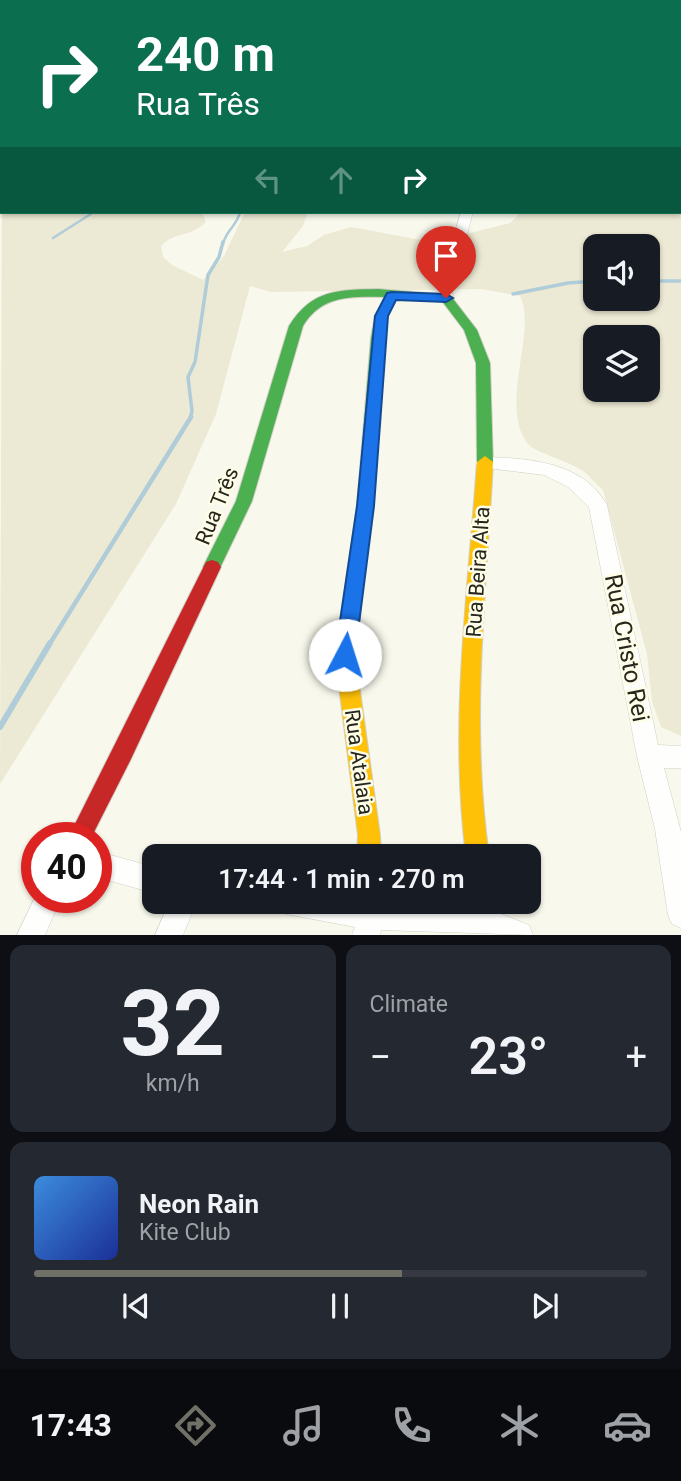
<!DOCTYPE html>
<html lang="en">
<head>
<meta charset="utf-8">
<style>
	:root { --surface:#171b24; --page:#242831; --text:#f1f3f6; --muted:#9ea1a6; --line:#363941; --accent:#707066 }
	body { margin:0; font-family:Roboto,sans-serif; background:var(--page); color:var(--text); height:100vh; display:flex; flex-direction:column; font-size:26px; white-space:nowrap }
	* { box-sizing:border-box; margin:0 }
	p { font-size:23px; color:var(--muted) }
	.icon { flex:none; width:38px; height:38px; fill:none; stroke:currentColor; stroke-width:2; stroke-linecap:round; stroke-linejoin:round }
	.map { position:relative; height:935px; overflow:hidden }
	.details { display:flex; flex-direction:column; gap:10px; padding:10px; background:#0d0f14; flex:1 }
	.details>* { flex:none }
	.top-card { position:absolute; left:0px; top:0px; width:682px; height:214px; box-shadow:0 2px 5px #0004; background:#0b6e4f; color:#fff; overflow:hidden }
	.controls { position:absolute; left:583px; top:234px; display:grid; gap:14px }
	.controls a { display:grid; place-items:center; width:77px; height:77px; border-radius:14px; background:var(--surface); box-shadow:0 2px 5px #0004; font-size:35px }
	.speed { position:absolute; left:21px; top:822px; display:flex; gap:14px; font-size:35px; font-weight:700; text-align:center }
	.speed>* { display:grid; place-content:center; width:91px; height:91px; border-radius:50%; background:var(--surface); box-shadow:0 2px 5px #0004; line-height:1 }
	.speed .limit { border:10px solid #d22; background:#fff; color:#111 }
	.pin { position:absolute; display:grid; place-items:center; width:60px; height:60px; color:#fff; margin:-72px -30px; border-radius:50% 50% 50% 0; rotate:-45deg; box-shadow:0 0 7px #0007 }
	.pin .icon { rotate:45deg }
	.me { position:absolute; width:77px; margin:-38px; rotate:5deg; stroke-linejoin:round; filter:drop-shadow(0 0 5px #0008) }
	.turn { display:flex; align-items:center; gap:24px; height:147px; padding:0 21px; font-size:32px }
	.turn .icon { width:91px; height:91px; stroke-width:2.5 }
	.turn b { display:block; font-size:49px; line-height:60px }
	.lanes { display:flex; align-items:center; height:66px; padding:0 21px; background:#0003; justify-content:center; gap:35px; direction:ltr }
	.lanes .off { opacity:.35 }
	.big { font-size:52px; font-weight:600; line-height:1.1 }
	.details .widget { flex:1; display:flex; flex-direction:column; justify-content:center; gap:10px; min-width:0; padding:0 24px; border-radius:14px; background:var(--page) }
	.details .dial { align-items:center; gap:0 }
	.dial b { font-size:91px; line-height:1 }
	.song { display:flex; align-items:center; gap:21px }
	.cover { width:84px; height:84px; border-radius:10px; background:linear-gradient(135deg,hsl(210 70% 55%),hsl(230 70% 35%)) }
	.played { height:7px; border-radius:4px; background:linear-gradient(90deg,var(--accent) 60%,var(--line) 60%) }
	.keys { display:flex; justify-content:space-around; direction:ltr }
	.heat { display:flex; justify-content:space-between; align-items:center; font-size:38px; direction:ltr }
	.details .tiles { flex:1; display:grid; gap:10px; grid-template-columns:1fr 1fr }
	.widget:last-child { grid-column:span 2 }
	.trip { position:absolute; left:142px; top:844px; width:399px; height:70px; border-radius:14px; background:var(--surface); box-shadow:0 2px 5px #0004; font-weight:600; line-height:70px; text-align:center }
	.menu { display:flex; height:112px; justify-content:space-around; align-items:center; background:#090b0e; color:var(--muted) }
	.menu .icon { width:49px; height:49px }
	.menu .active { color:var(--accent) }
	.menu b { font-size:32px; color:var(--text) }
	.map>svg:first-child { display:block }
	.green { fill:#ecead4; fill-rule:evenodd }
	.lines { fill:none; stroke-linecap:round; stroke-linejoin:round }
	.stream-far3 { stroke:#b0ccd9; stroke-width:2.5 }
	.stream-far2 { stroke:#b0ccd9; stroke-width:3.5 }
	.stream-far1 { stroke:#b0ccd9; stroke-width:4.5 }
	.stream { stroke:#b0ccd9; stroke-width:6 }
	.street-casing { stroke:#d1d0c7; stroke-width:1 }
	.fast-casing { stroke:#d1d0c7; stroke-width:2 }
	.slow-casing { stroke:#d1d0c7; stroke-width:2 }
	.jam-casing { stroke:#d1d0c7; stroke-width:2 }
	.street { fill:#fefefc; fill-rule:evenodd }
	.fast { fill:#4caf50; fill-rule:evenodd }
	.slow { fill:#ffc107; fill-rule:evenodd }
	.jam { fill:#c62828; fill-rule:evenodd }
	.route { fill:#1a73e8; stroke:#114b97; stroke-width:2 }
	.labels { text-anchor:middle; stroke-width:5; stroke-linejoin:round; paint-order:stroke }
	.street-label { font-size:21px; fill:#27261e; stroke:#fefde7 }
	.near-street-label { font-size:24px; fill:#27261e; stroke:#fefde7 }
</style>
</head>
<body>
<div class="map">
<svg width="681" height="935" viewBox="0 0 681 935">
	<rect width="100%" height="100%" fill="#f9f8ec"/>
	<path class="green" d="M2,164V212H202L206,222C190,238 175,231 161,246L163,257L172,265L203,280L224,256L245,212H308L303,226L282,252L307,246L324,235L351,227L421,240L446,239L510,223L521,212H681V736L661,727L652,701L647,654L603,490C596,484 590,476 583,471C571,462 537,453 529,445C497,409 538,331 520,296L481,289L270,292L250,286L216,414L176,504L0,784ZM595,247H648V299H595ZM595,338H648V390H595Z"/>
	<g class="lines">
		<g class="stream-far3">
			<polyline points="53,238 94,212"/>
			<path d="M223,244C226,230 237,226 240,212"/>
		</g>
		<g class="stream-far2">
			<polyline points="648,281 681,281"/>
			<polyline points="513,294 568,283 595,281"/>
			<polyline points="190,419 192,411 188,377 195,362 208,275 219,257 223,242"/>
		</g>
		<polyline class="stream-far1" points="49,645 191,417"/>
		<polyline class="stream" points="0,727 50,643"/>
		<defs>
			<g id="street">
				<polygon points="90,0 101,0 88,2"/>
				<polygon points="159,0 170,0 157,2"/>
				<polygon points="218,0 228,0 216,2"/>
				<polygon points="253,0 261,0 251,2"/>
				<polygon points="381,0 437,0 378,2"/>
				<polygon points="515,0 523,0 513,2"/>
				<polygon points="0,14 2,14 0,19"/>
				<rect x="0" y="112" width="2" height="7"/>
				<polygon points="461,212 473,212 452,289 453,298 446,302 439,298 438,289"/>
				<path d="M485,457C528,458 584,462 607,505L658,745L681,746V768H664L681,832V928L672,924L668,915L655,829L637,756L589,507L568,487L544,475L479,467L476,463L479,459Z"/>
				<polygon points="96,851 154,867 154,893 96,877"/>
				<polygon points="37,893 37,898 61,898 45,935 17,935"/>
				<polygon points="170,901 197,901 183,935 155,935"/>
				<polygon points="273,901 383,901 474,908 473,901 499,901 501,914 529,925 533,935 381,930 380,935 352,935 355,927 286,914 277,910"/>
			</g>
			<g id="fast">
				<polygon points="2,129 2,135 0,136 0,130"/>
				<path d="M378,289L450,295L477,330L490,363L493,462L491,466L485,468L477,462L476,363L464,330L442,301L397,298L387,316L385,338L373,506L363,588L360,593L354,595L348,593L345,588L357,506L371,338L375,316L385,297C352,296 321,295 303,326L252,501L218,572L212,574L206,572L203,567L236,501L289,326C312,289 338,290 378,289Z"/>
			</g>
			<g id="slow">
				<path d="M485,456L493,462C486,595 470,723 489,856H466C449,722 468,595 477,462Z"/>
				<polygon points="354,581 360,583 363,588 355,655 380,835 381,856 357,856 358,835 335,655 345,588 348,583"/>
			</g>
			<polygon id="jam" points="212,560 218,562 221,567 130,761 91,838 68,838 206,562"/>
		</defs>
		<use href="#street" class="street-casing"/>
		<use href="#fast" class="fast-casing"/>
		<use href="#slow" class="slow-casing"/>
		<use href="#jam" class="jam-casing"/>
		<use href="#street" class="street"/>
		<use href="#fast" class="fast"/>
		<use href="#slow" class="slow"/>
		<use href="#jam" class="jam"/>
	</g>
	<polygon class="route" points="392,292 446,294 453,298 446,302 396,300 388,316 374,506 355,655 352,661 345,663 338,661 335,655 357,506 375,316 387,293"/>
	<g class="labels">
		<g class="street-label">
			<text transform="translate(217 506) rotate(-68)" y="7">Rua Três</text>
			<text transform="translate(478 572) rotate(-86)" y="7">Rua Beira Alta</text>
			<text transform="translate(359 762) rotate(82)" y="7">Rua Atalaia</text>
		</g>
		<g class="near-street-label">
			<text transform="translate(627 648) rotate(79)" y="8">Rua Cristo Rei</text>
		</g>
	</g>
</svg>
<div class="controls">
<a><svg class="icon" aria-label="sound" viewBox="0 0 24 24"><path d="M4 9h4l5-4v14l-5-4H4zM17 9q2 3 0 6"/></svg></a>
<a><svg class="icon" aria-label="layers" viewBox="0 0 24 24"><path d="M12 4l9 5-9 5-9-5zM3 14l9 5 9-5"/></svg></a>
</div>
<div class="speed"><div class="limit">40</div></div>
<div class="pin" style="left:446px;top:298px;background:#d93025"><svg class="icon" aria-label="arrive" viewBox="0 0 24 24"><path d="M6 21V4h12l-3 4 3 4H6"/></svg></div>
<svg class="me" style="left:345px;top:655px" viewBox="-20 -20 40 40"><circle r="19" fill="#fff"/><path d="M0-13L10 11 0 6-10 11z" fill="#1a73e8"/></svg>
<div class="trip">17:44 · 1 min · 270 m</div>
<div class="top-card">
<div class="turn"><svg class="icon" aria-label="right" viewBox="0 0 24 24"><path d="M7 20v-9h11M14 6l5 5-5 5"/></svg><div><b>240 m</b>Rua Três</div></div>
<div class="lanes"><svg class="icon off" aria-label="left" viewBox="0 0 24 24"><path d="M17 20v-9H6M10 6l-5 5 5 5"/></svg><svg class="icon off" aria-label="ahead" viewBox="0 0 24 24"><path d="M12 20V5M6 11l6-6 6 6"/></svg><svg class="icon" aria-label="right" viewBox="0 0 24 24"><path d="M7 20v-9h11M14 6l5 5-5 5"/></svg></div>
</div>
</div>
<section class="details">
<div class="tiles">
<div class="widget dial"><b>32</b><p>km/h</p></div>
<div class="widget"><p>Climate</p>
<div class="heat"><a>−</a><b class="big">23°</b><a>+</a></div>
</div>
<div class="widget">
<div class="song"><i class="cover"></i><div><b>Neon Rain</b><p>Kite Club</p></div></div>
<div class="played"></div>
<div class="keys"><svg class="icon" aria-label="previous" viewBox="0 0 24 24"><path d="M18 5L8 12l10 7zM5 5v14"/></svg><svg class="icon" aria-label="pause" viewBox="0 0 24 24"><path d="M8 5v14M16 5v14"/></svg><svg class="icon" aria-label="next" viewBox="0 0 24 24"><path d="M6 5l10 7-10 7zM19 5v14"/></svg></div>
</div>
</div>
</section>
<nav class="menu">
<b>17:43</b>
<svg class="icon active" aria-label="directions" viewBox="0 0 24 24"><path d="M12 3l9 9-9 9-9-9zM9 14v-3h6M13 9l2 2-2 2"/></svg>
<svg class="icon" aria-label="music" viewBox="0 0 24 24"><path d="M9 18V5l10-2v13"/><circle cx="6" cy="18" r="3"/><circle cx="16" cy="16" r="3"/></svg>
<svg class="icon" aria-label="phone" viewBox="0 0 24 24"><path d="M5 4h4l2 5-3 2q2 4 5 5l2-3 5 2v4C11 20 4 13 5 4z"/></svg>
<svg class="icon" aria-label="climate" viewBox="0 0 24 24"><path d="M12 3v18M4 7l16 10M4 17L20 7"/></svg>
<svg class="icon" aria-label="car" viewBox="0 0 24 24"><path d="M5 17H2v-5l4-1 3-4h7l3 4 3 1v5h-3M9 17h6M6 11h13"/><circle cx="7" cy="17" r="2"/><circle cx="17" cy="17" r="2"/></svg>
</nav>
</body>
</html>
